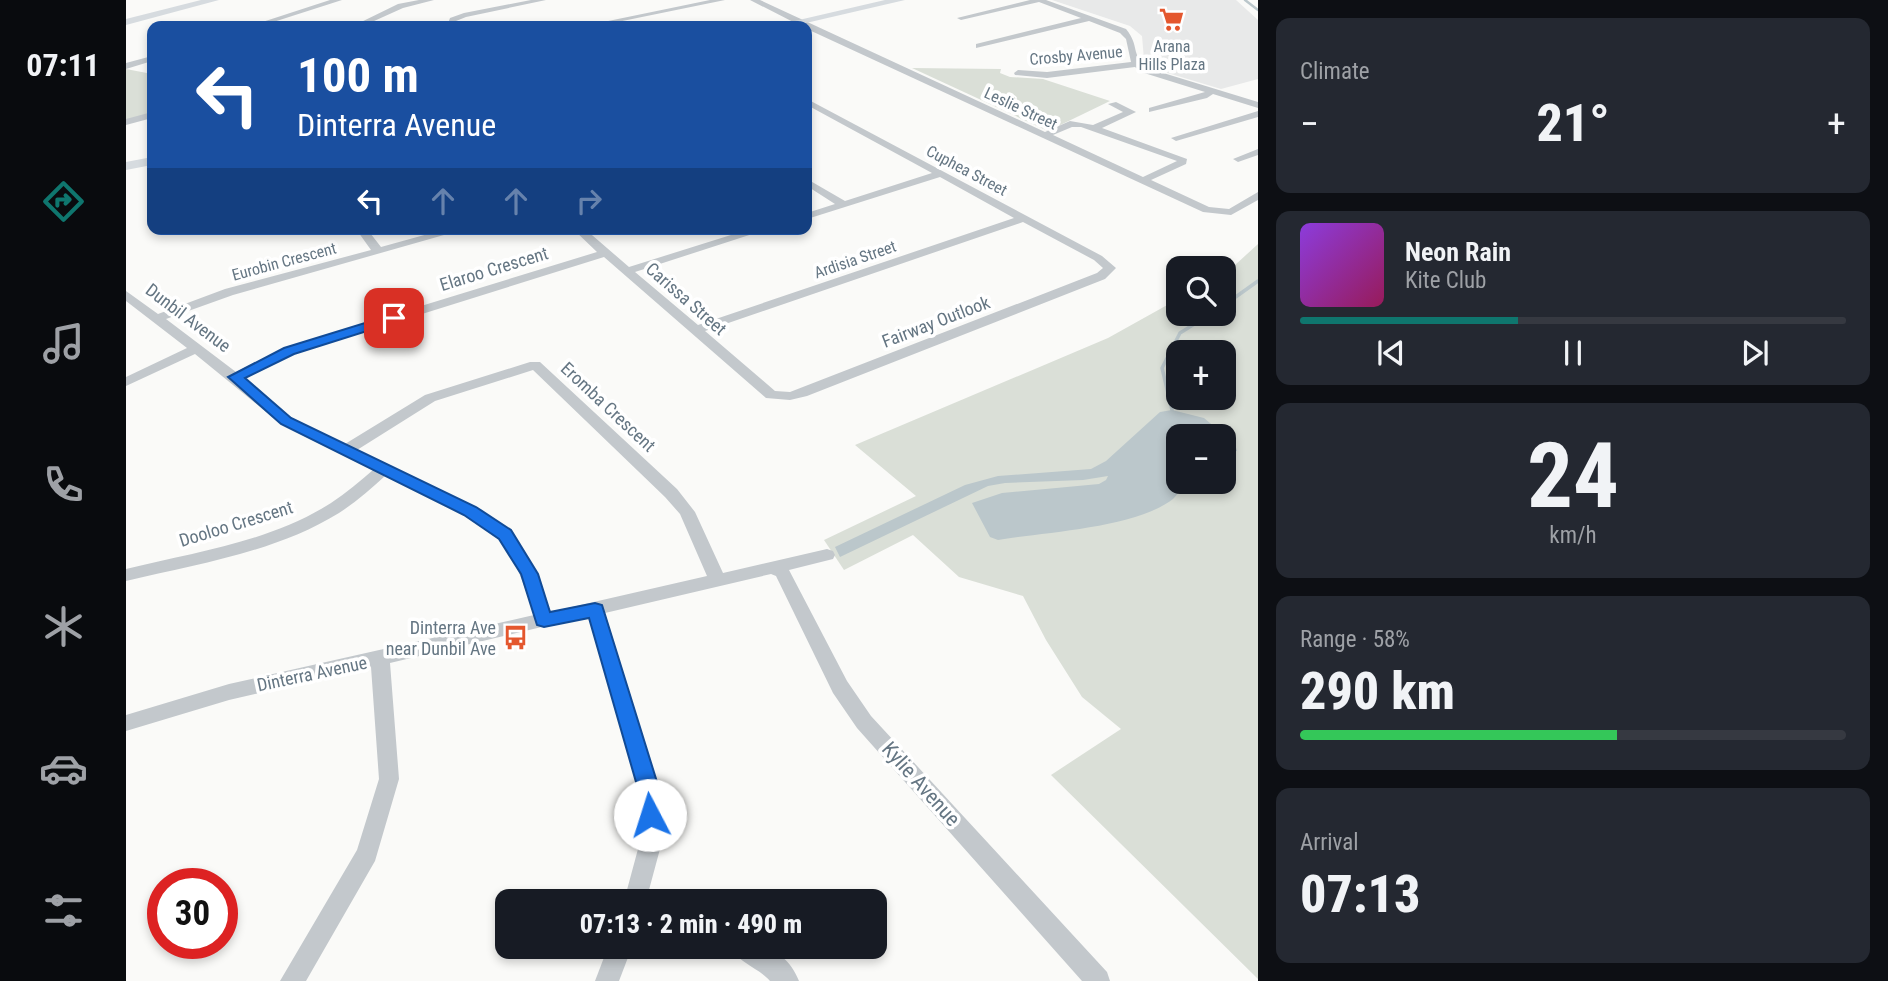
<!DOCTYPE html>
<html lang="en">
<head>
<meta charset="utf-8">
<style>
	:root { --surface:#171b24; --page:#242831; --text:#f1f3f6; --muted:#9ea1a6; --line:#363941; --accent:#0f766e }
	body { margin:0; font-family:"Roboto Condensed",sans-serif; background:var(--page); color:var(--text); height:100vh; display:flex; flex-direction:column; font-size:26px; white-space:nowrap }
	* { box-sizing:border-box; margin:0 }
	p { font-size:23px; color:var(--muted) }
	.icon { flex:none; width:38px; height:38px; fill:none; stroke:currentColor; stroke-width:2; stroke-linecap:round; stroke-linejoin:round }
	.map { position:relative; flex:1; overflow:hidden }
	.details { display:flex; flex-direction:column; gap:18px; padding:18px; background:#0d0f14; width:630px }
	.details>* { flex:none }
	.guide { position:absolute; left:21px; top:21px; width:665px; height:214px; border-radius:14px; box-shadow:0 4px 10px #0003; background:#1a4fa0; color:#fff; overflow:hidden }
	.controls { position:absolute; left:1040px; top:256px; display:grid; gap:14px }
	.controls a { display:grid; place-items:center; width:70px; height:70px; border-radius:14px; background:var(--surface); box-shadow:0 4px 10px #0003; font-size:35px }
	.speed { position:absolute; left:21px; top:868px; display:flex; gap:14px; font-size:35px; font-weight:700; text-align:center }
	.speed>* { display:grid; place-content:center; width:91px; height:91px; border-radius:50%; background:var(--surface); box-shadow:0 4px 10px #0003; line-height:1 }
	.speed .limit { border:10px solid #d22; background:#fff; color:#111 }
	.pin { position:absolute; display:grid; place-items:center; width:60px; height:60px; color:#fff; margin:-30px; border-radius:14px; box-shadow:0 4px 10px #0006 }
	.me { position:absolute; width:77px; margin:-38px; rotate:355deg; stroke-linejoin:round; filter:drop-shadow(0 0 5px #0008) }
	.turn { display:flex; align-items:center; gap:24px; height:147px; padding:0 35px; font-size:32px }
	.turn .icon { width:91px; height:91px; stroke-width:2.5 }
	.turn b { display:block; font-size:49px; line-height:60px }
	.lanes { display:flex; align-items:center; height:66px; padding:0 35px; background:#0003; justify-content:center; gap:35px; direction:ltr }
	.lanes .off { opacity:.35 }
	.big { font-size:52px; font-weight:800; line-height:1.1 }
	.details .tile { flex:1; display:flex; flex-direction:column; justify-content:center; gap:10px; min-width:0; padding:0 24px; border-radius:14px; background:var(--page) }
	.details .dial { align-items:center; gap:0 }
	.dial b { font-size:91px; line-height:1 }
	.song { display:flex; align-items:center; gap:21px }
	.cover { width:84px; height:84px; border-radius:10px; background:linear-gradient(135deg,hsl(270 70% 55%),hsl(330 70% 35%)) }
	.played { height:7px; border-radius:4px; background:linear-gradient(90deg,var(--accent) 40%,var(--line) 40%) }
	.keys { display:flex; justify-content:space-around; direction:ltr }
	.heat { display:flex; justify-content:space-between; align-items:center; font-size:38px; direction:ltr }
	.charge { height:10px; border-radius:5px; background:linear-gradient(90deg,#34c759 58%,var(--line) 0) }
	.trip { position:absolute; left:369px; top:889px; width:392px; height:70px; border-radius:14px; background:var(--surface); box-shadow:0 4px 10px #0003; font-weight:800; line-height:70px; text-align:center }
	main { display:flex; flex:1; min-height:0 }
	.dock { display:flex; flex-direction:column; width:126px; justify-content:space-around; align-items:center; background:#090b0e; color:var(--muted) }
	.dock .icon { width:49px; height:49px }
	.dock .on { color:var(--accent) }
	.dock b { font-size:32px; color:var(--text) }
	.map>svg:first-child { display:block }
	.built { fill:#e8e9e9 }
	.green { fill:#dadfd7; fill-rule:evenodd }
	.water { fill:#bbc7cb }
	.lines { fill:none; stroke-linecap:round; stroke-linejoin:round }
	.stream-far1 { stroke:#bbc7cb; stroke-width:2.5 }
	.stream { stroke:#bbc7cb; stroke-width:3.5 }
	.street { fill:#c3c8cc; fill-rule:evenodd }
	.secondary { fill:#d6dbdf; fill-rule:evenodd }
	.route { fill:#1a73e8; stroke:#114b97; stroke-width:2 }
	.labels { text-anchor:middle; stroke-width:7; stroke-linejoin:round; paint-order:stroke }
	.far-poi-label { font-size:16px; fill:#657683; stroke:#fff }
	.far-street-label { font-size:16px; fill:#657683; stroke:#fff }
	.street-label { font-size:18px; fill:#657683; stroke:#fff }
	.poi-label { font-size:18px; fill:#657683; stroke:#fff; text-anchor:end }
	.near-street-label { font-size:21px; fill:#657683; stroke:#fff }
</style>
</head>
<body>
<main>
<nav class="dock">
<b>07:11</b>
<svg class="icon on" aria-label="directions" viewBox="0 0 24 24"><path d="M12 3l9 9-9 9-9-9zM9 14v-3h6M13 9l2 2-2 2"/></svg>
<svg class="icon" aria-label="music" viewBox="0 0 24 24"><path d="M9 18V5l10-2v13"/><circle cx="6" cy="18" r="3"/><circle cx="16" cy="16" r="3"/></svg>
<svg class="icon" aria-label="phone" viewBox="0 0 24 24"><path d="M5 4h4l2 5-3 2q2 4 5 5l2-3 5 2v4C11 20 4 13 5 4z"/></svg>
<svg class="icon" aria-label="climate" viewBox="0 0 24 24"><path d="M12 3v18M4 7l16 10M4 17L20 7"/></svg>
<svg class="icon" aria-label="car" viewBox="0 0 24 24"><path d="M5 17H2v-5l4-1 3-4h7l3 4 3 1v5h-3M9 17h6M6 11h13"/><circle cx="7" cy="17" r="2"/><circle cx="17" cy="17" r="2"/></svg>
<svg class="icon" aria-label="filters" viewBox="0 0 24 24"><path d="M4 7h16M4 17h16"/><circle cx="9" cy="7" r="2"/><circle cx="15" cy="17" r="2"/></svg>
</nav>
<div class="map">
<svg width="1132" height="981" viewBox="0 0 1132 981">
	<rect width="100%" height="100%" fill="#fafaf8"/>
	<polygon class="built" points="926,0 1110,0 1132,20 1132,79 1095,89 1035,71 1018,59 1016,36 1004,26"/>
	<g class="green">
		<polygon points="786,68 875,69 874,73 884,77 917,79 984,101 922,131"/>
		<polygon points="0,69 26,74 26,114 0,120"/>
		<path d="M1132,244V979L925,775L995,729L956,697L920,640L897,596L833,577L787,535L718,570L698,540L790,496L729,445L982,338L1052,299V313H1097V276ZM1052,352H1097V397H1052ZM1052,436H1097V481H1052Z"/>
	</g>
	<path class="water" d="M1046,410L1078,418L1109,444L1111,451L1097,453V436H1052V481H1060C1056,487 1052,494 1047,499C1010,528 919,532 872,540L864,537L846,503L876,493L973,484L980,480L982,476L957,480L879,483L862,486L714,557L709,547L839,485L872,476L965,469L980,461L1034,412Z"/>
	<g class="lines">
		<polyline class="stream-far1" points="1119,0 1132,10"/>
		<g class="stream">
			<polyline points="1097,306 1132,281"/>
			<polyline points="1046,410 1036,368 1054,333 1086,313"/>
		</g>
		<g class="street">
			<polygon points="204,0 216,0 135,26 124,26"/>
			<polygon points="293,0 308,0 277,8 237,26 227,26 272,4"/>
			<polygon points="405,0 420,0 340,17 330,21 329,26 321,26 324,18 338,13"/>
			<polygon points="584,0 599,0 472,26 458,26"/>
			<path d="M624,0H634L919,132L944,121L967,125L997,112L982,104L990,102L1010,112L976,128L1061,159L1060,164L1025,180L1083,207L1103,209L1132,192V200L1105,215L1077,212L681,29V26H675ZM946,127H955L1051,161L1017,177L927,135Z"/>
			<path d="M904,0H920L1000,29C1014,46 1004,53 1021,68L1132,102V108L1087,94L1081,98L1023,112V108L1079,92L1015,72L1009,67L921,78L889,75L888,73L892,70L921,72L1005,62L1000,39L994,33L963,21L850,48V44L955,18L913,2L835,20L831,18Z"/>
			<polygon points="26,56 26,61 0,69 0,63"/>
			<path d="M681,99L976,256L990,268L979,279L681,396L664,400L640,398L478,257L168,354L118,379L165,418L219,444L299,395L404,362H414L551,489L569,512L597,573L701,549L707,551L709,555L707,559L663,570L721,681L745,716L981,972L984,981H956L731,728L707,693L650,576L645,574L479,613L531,782L534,849L520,901H498L512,849L511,782L462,616L264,663L273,779L249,861L180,981H154L231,850L253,779L245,667L103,700L0,731V715L103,684L408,615C399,589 392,562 374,541C355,518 288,490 259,476C245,489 230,502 213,513C150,552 72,564 0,581V569C69,552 144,542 205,503C220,493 234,481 247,470L155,424L69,354L0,386V377L61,348L0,301V291L32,314L99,289L245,250L230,229H241L255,247L320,229H339L107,295L40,319L110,372L158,348L471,252L447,229H459L503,267L624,229H642L509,272L572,325L888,218L814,177L681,219V213L709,204L681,186V179L719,201L806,173L681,105ZM897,222L968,260L977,268L971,273L664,392L649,391L579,331ZM407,370L539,497L554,514L581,576L424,612L412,574L385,531L350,507L231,450L309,401Z"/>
			<polygon points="1132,111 1132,117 1050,141 1045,138"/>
			<polygon points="26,112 26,118 0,125 0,119"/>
			<polygon points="1132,149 1132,155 1112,162 1107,159"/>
			<polygon points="94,229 106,229 106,231 100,234"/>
			<polygon points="482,947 506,947 493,981 469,981"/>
			<path d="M604,947C636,946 659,947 673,981H644C633,968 611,962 604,947Z"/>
		</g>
		<g class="secondary">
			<polygon points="75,0 93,0 0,25 0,19"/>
			<polygon points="759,0 779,0 667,26 647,26"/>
			<polygon points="26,157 26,165 0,170 0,162"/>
		</g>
	</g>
	<polygon class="route" points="268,314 275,318 273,321 168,354 119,378 165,418 350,507 385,530 412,574 424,612 469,603 476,605 531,782 535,815 531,822 524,825 516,822 513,815 510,782 463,618 418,627 411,625 395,574 373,539 338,515 155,424 102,377 158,348"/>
	<defs>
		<symbol id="supermarket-bare" viewBox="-9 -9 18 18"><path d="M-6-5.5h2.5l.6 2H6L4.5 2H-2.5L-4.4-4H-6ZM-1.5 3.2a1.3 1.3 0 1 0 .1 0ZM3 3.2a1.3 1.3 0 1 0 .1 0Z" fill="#e4572e" stroke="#fff" stroke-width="2.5" paint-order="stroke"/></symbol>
		<symbol id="bus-bare" viewBox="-9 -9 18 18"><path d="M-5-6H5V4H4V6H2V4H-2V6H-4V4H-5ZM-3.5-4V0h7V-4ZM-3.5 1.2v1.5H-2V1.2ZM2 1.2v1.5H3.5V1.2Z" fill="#e4572e" stroke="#fff" stroke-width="2.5" paint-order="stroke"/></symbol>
	</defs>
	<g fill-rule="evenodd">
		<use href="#supermarket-bare" x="1028" y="2" width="35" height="35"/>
		<use href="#bus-bare" x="372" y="620" width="35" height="35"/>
	</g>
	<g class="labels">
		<g class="far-poi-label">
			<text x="1046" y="52">Arana<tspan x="1046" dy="18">Hills Plaza</tspan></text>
		</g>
		<g class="far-street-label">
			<text transform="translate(950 55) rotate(-5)" y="6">Crosby Avenue</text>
			<text transform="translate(895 108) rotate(25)" y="6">Leslie Street</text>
			<text transform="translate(841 170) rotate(28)" y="6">Cuphea Street</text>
			<text transform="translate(729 259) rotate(-19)" y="6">Ardisia Street</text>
			<text transform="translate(158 261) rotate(-15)" y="6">Eurobin Crescent</text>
		</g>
		<g class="street-label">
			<text transform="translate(368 269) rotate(-17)" y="6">Elaroo Crescent</text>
			<text transform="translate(560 299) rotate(41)" y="6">Carissa Street</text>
			<text transform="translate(62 318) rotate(37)" y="6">Dunbil Avenue</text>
			<text transform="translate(810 322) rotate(-21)" y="6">Fairway Outlook</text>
			<text transform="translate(482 407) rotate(43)" y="6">Eromba Crescent</text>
			<text transform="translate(110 524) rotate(-17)" y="6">Dooloo Crescent</text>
			<text transform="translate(186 674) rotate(-12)" y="6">Dinterra Avenue</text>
		</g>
		<g class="poi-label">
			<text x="370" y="634">Dinterra Ave<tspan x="370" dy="21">near Dunbil Ave</tspan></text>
		</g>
		<g class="near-street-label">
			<text transform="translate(795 784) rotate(48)" y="7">Kylie Avenue</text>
		</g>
	</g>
</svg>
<div class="controls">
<a><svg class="icon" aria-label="search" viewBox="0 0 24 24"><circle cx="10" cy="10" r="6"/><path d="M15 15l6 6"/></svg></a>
<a>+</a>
<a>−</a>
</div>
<div class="speed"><div class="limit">30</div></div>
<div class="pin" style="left:268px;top:318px;background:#d93025"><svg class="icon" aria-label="arrive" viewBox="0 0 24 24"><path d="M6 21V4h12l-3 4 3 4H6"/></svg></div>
<svg class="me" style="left:524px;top:815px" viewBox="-20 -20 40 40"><circle r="19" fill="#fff"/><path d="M0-13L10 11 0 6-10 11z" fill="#1a73e8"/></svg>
<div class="trip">07:13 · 2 min · 490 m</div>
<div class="guide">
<div class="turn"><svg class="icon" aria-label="left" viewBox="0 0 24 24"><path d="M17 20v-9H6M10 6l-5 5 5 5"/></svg><div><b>100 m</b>Dinterra Avenue</div></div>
<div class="lanes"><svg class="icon" aria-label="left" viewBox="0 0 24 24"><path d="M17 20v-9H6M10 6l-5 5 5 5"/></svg><svg class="icon off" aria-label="ahead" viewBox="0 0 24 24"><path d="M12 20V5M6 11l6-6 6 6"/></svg><svg class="icon off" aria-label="ahead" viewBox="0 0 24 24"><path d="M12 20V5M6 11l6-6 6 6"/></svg><svg class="icon off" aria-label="right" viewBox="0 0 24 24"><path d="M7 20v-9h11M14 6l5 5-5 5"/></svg></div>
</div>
</div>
<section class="details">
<div class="tile"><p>Climate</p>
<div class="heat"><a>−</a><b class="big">21°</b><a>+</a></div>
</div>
<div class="tile">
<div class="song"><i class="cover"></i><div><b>Neon Rain</b><p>Kite Club</p></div></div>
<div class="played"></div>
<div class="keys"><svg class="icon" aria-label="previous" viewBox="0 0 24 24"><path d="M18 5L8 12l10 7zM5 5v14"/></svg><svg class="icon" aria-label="pause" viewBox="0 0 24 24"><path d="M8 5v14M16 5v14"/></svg><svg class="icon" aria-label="next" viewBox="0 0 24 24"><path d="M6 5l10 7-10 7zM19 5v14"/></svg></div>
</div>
<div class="tile dial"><b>24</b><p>km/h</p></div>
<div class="tile"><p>Range · 58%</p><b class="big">290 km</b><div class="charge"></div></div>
<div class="tile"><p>Arrival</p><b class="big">07:13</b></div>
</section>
</main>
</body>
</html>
